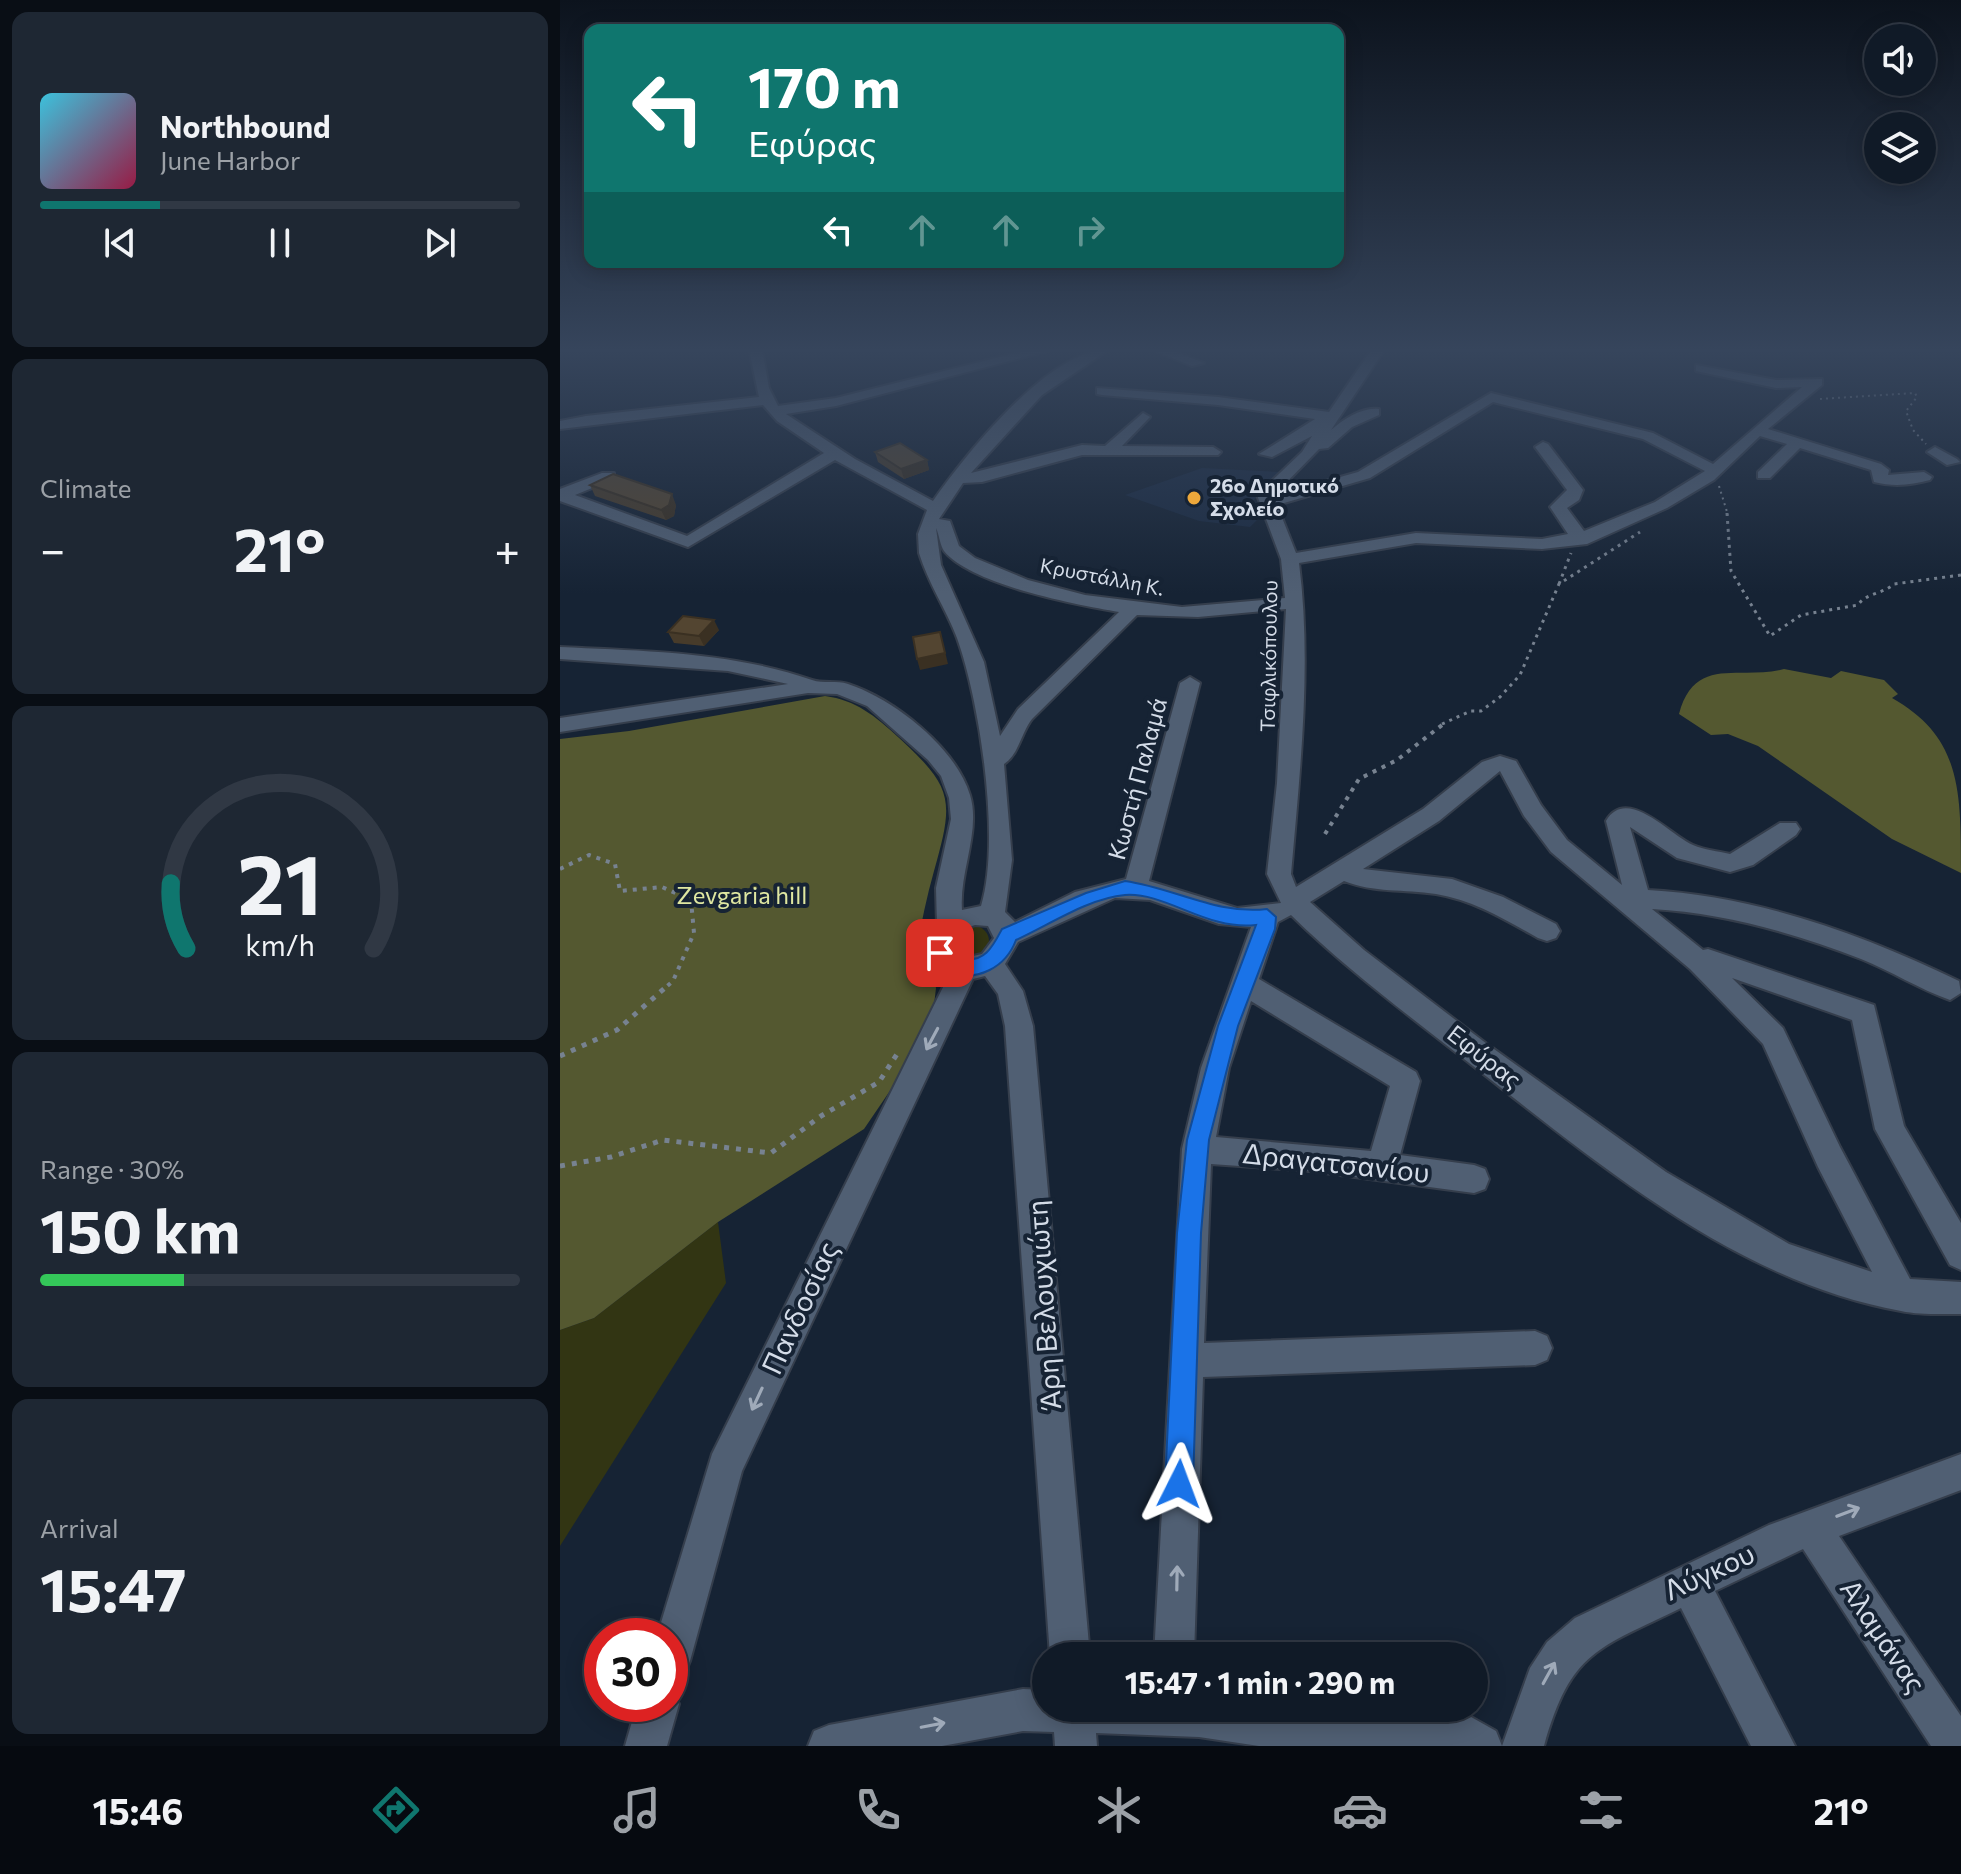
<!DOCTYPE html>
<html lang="en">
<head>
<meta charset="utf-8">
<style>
	:root { --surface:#101a27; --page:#1e2733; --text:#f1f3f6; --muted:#9ca1a7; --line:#303844; --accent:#0f766e }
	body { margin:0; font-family:Commissioner,sans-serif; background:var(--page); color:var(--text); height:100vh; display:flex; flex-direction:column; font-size:30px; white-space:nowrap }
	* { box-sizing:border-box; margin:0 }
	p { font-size:26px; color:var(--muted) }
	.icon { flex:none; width:44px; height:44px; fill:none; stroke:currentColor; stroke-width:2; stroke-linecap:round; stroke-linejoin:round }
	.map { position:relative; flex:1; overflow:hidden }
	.side { display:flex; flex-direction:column; gap:12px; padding:12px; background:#090e15; width:560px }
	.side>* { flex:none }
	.banner { position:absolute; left:24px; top:24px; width:760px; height:244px; border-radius:16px; box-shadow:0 4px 20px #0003,0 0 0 2px var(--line); background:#0f766e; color:#fff; overflow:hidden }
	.fabs { position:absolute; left:1304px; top:24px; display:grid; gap:16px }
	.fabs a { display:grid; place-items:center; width:72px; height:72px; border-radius:50%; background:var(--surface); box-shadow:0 4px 20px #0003,0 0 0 2px var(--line); font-size:40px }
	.speed { position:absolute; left:24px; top:1618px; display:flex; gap:16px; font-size:40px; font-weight:700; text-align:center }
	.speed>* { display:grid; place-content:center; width:104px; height:104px; border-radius:50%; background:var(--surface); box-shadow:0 4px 20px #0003,0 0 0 2px var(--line); line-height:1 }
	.speed .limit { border:12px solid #d22; background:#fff; color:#111 }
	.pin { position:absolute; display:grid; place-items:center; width:68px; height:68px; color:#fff; margin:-34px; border-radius:16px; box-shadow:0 4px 12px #0006 }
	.me { position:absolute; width:88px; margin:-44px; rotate:3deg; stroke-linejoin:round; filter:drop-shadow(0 0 6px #0008) }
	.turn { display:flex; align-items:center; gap:28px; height:168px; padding:0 32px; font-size:36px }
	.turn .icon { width:104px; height:104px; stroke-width:2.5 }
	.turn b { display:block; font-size:56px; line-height:68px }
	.lanes { display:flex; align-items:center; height:76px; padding:0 32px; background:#0003; justify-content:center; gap:40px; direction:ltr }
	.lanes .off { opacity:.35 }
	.big { font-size:60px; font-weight:700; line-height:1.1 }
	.side .card { flex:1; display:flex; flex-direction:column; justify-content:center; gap:12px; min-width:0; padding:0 28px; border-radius:16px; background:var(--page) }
	.side .dial { align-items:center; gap:0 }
	.dial svg { height:208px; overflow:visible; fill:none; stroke:var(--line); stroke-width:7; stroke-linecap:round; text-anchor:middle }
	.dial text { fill:var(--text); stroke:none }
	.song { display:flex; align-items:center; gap:24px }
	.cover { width:96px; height:96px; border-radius:12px; background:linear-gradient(135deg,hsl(190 70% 55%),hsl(340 70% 35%)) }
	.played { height:8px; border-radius:4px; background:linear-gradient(90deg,var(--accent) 25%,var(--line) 25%) }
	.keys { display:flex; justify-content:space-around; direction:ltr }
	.heat { display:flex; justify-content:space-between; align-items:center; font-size:44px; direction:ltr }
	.charge { height:12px; border-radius:6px; background:linear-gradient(90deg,#34c759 30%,var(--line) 0) }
	.trip { position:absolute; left:472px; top:1642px; width:456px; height:80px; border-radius:40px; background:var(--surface); box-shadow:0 4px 20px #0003,0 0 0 2px var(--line); font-weight:700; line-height:80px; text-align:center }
	.tabs { display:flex; height:128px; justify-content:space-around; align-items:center; background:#060a10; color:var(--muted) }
	.tabs .icon { width:56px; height:56px }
	.tabs .on { color:var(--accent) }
	.tabs b { font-size:36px; color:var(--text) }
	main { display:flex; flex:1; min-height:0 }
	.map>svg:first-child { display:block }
	.built { fill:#1b2b42 }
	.green { fill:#323513 }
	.forest { fill:#545830 }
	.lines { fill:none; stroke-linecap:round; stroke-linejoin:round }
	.minor-casing { stroke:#353e4c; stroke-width:4 }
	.path-far3 { stroke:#778290; stroke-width:2; stroke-dasharray:2 4; stroke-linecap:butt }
	.path-far2 { stroke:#778290; stroke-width:3; stroke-dasharray:3 5; stroke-linecap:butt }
	.path-far1 { stroke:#778290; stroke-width:4; stroke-dasharray:4 6; stroke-linecap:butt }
	.path { stroke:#778290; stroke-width:5; stroke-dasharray:5 7; stroke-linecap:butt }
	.minor { fill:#505f73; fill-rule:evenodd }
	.wall { fill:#473b2a }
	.shaded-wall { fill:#3a3022 }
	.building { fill:#534531; stroke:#3a3022; stroke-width:2 }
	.oneway { stroke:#9faab9 }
	.route { fill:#1a73e8; stroke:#114b97; stroke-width:2 }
	.poi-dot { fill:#eda83b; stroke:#162334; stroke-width:3 }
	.labels { text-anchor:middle; stroke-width:8; stroke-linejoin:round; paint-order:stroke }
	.far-poi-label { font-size:20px; font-weight:bold; fill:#d4dce8; stroke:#162334; text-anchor:start }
	.far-street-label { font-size:20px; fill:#d4dce8; stroke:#162334 }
	.street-label { font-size:24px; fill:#d4dce8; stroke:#162334 }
	.park-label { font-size:24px; fill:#dfe7a1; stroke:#162334 }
	.near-street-label { font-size:28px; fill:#d4dce8; stroke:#162334 }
</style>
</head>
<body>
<main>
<section class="side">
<div class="card">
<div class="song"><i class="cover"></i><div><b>Northbound</b><p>June Harbor</p></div></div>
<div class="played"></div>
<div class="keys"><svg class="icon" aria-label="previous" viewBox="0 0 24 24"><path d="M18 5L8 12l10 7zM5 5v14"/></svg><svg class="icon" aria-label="pause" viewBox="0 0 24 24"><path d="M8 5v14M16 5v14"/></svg><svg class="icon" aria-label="next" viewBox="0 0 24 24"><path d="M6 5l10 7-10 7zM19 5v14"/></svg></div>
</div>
<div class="card"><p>Climate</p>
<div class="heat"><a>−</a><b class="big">21°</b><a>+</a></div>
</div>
<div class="card dial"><svg viewBox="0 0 100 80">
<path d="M14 69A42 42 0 1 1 86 69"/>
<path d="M14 69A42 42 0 0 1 8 44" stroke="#0f766e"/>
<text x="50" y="56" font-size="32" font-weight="700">21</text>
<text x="50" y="72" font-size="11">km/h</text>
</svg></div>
<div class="card"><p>Range · 30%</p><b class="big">150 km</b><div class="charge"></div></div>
<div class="card"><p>Arrival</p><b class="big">15:47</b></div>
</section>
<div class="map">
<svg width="1401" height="1746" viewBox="0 0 1401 1746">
	<rect width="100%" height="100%" fill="#162334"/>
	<polygon class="built" points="642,468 721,472 693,501 700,517 690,527 639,521 565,495"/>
	<g class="green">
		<circle cx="414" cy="941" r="15"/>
		<polygon points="158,1222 166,1283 0,1546 0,1330 34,1318"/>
	</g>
	<g class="forest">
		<path d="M1224,669L1271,678L1281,671L1324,680L1338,694L1332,698C1401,737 1401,789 1401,873L1332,839L1198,746L1168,734L1151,735L1119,714C1135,654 1180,681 1224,669Z"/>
		<path d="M265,696C296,700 315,716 338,737C394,788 394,800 374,871C367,896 361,923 357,949L359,958L373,976L376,988L374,1005L336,1082L304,1129L158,1222L34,1318L0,1330V739L69,731Z"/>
	</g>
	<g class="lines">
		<defs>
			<g id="minor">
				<path d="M189,349H202L209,388L218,406L276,398L472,349H495L276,406L226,414L295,459L373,501C407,453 489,349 550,349L482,395L411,473L522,445L545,446L583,413L590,417L562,446L653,447L661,452L658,455H522L422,482L403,483L379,519L390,521L399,546L415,558L468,580L525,595L622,607L725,598L721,559L697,495L742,452L752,436L712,457L699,454L755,419L658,405L542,395L537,394V388L658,397L769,412L812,349H825L771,430C784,419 802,407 819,409V415L792,427L768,448L759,449L713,496L798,472L931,393L1093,433L1153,464L1242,387L1216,388L1136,371V365L1216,380L1262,379V385L1208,429L1321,464L1329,470L1328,475L1364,472L1372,477L1370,480C1351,485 1334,487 1314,482L1311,470L1240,448L1210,478H1198V472L1227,444L1200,436L1154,480L1107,508L1027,544L982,549L856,543L739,563C752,664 740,772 731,874L736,887L863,809L922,762L940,756L956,761L981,805L1007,840L1062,885L1046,821C1067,785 1111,836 1133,845C1144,850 1158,851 1170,854L1220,823H1236L1240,829L1236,835L1193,865L1170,872L1117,858L1070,827L1088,890C1197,896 1302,934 1399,981L1401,993L1390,1000C1359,989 1331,971 1301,959C1234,933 1164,913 1092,909L1143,950L1148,949L1314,1005L1344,1126L1401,1223V1270L1390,1265L1315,1129L1292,1020L1172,978L1223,1028L1280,1147L1350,1279L1401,1282V1314C1381,1314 1359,1315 1341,1311C1178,1282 1040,1165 913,1066C851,1017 787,970 731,915L718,922L699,979L856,1072L860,1081L840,1155L914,1165L925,1169L929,1179L925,1189L914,1193L750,1171L651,1164L644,1343L975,1331L987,1336L992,1348L987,1360L975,1365L643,1377L634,1656H594L622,1149L641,1068L691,927L659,924L590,900L555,898L458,942L445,964L463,991L473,1026L530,1656H490L445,1026L438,994L425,976L413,979L182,1471L130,1661L124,1675L110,1681V1636H97L152,1454L389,975L374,966L367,939L377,925L376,888L391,819L389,798L381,776L368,760L307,706L277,694L248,693L0,732V718L228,684L168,671L0,659V647C85,651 172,652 252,680C263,684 277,680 288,684C334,699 396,748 410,795C421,831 399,872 402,910L421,906C441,841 420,702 397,638C386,609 368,583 359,553L358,534L367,510L275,460L128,547L0,501V489L42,473H54V479L15,495L127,536L264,453L217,421L203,405L0,429V421L26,416L199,397ZM933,402L1083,439L1145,471L1095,502L1024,531L1007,508L1019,500L1023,490L988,444L983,442L975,447L1007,490L990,507L1008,534L982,539L856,533L736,553L717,505L810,478ZM376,528C379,534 380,545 384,551C412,585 517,605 559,612L458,709L440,736L424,662L381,565ZM726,609L717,783L707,874L721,903L677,908L589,881L640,683L630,677L620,683L566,879L515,892L455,922L445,912L452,860L444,764C459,754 461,733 472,719L577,615L638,617ZM940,771L964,816L991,852L1130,969L1203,1044L1258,1167L1312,1272L1229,1244L1106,1172L927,1044L804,950L750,902L784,881C814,893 844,889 876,894C913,900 946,920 978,938L987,941L996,938L1000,931L996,924L943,897L892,879L803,869L879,821ZM415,925L428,926L434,938L422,954L404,958L395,953L393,942L406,928ZM691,1001L830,1086L811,1151L656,1137L669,1068Z"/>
				<polygon points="590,349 609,349 644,363 632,366"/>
				<polygon points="1375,447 1397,459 1400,462 1387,465 1367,452"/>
				<path d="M1401,1454V1490L1279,1536L1401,1716V1746H1371L1243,1549L1155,1591L1235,1746H1191L1121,1608C1038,1649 1011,1650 984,1746H699L639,1737L536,1733L537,1746H495L494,1732L463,1731L382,1746H248L254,1731L269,1725L463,1689L486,1690V1708H895L936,1731L942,1746L970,1668L987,1642L1015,1618L1209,1525Z"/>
				<polygon points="110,1688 119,1704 107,1746 65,1746 77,1704 110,1704"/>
			</g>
		</defs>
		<use href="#minor" class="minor-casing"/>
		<g class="path-far3">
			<polyline points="1260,399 1355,393 1357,397 1346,411 1353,430 1366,444"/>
			<polyline points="1159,486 1168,515"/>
		</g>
		<g class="path-far2">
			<path d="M1167,513L1171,571L1210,636L1241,615L1298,605C1306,593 1323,594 1334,584L1401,575"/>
			<polyline points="999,584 1011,553"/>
			<polyline points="882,724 911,711 921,711 940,697 960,675 999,584 1080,532"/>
		</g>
		<g class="path-far1">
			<polyline points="765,834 799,779 837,760 886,722"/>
			<polyline points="0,869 29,855 55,864 60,891 102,887 131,900 134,933 113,981 104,989"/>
		</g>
		<g class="path">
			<polyline points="0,1056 57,1030 106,987"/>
			<polyline points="0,1166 51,1157 103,1140 211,1153 261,1116 319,1082 339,1051"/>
		</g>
		<use href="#minor" class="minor"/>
	</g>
	<g class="wall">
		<polygon points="315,452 367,460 369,470 344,479 318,462"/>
		<polygon points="30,485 116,505 114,516 106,520 35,496"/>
		<polygon points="159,630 144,646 114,643 108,632"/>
	</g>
	<g class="shaded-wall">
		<polygon points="367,460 369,470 344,479 341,469"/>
		<polygon points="112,494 116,505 114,516 106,520 101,510"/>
		<polygon points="154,620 159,630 144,646 139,636"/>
		<polygon points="383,643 388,664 360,670 357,659"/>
	</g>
	<g class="building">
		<polygon points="340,443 367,460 341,469 315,452"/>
		<polygon points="53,474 112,494 109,505 101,510 30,485"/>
		<polygon points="123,616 154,620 139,636 108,632"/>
		<polygon points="380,632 385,653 357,659 353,637"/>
	</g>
	<defs><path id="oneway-shaft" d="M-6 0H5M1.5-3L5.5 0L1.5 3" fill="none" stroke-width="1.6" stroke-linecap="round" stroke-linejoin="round" transform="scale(2)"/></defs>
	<g class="oneway">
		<use href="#oneway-shaft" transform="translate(372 1039) rotate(118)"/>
		<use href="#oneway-shaft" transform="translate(197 1399) rotate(115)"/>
		<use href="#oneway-shaft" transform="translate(1288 1512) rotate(-21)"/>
		<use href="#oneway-shaft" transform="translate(617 1578) rotate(-89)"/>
		<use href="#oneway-shaft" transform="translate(989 1673) rotate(-61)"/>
		<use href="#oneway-shaft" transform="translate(373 1725) rotate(-11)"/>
	</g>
	<linearGradient id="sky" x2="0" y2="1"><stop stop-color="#0c131d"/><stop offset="0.59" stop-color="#36455c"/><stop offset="1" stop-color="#36455c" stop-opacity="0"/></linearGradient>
	<rect width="1401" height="594" fill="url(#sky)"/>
	<path class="route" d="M565,881C615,888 656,915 707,909L716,917L715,929L678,1026L649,1140L641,1233L633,1484L629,1494L619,1498L609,1494L605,1484L617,1233L627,1140L658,1026L696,925C647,931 606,892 565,895C529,898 489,925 456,940C446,967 418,982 389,973L370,953L380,945C388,948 394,957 402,959C425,963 433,946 442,929L526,893Z"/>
	<circle class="poi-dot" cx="634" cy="498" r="8"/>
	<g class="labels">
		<g class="far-poi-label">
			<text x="650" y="493">26ο Δημοτικό<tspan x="650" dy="23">Σχολείο</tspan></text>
		</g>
		<g class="far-street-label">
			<text transform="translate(542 577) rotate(11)" y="7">Κρυστάλλη Κ.</text>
			<text transform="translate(709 656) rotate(-89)" y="7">Τσιφλικόπουλου</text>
		</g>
		<g class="street-label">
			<text transform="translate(578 779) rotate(-75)" y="8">Κωστή Παλαμά</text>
			<text transform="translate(924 1057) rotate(38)" y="8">Εφύρας</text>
		</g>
		<g class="park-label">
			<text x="182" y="904">Zevgaria hill</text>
		</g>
		<g class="near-street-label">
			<text transform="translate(776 1163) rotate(6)" y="10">Δραγατσανίου</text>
			<text transform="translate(484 1305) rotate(-94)" y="10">Άρη Βελουχιώτη</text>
			<text transform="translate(240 1308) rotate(-65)" y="10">Πανδοσίας</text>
			<text transform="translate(1149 1572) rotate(-25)" y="10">Λύγκου</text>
			<text transform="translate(1323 1636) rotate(56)" y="10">Αλαμάνας</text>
		</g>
	</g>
</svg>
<div class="fabs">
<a><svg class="icon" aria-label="sound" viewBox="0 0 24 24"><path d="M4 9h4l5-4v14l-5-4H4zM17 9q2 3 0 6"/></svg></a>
<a><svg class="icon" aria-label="layers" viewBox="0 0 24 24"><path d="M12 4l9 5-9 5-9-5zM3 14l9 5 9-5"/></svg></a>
</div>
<div class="speed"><div class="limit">30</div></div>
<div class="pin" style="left:380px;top:953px;background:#d93025"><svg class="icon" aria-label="arrive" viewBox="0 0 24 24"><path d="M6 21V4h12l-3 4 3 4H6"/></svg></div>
<svg class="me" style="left:619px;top:1484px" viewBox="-20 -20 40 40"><path d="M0-17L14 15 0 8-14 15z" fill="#1a73e8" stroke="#fff" stroke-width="4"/></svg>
<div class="trip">15:47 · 1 min · 290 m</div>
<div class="banner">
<div class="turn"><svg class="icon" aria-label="left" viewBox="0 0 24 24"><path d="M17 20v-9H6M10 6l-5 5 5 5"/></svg><div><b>170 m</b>Εφύρας</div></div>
<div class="lanes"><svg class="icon" aria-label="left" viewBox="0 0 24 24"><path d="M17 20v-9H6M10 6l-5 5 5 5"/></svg><svg class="icon off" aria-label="ahead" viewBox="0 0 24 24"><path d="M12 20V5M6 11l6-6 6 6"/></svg><svg class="icon off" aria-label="ahead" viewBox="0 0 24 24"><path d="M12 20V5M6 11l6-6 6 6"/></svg><svg class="icon off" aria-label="right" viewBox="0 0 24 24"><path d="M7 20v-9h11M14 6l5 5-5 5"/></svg></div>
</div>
</div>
</main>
<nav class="tabs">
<b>15:46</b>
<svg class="icon on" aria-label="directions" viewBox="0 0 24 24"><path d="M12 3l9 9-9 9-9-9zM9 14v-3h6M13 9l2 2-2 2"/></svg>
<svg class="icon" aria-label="music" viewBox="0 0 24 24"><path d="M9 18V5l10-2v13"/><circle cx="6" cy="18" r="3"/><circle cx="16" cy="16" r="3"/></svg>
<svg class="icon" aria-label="phone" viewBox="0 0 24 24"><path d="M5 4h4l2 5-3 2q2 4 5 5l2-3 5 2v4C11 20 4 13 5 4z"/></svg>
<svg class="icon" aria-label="climate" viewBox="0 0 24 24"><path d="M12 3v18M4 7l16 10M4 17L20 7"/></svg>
<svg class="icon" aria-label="car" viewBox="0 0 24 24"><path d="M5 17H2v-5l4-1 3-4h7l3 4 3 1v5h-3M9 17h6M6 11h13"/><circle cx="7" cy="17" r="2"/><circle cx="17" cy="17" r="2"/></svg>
<svg class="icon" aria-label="filters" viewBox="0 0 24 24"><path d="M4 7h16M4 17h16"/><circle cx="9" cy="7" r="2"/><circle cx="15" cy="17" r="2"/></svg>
<b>21°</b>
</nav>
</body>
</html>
